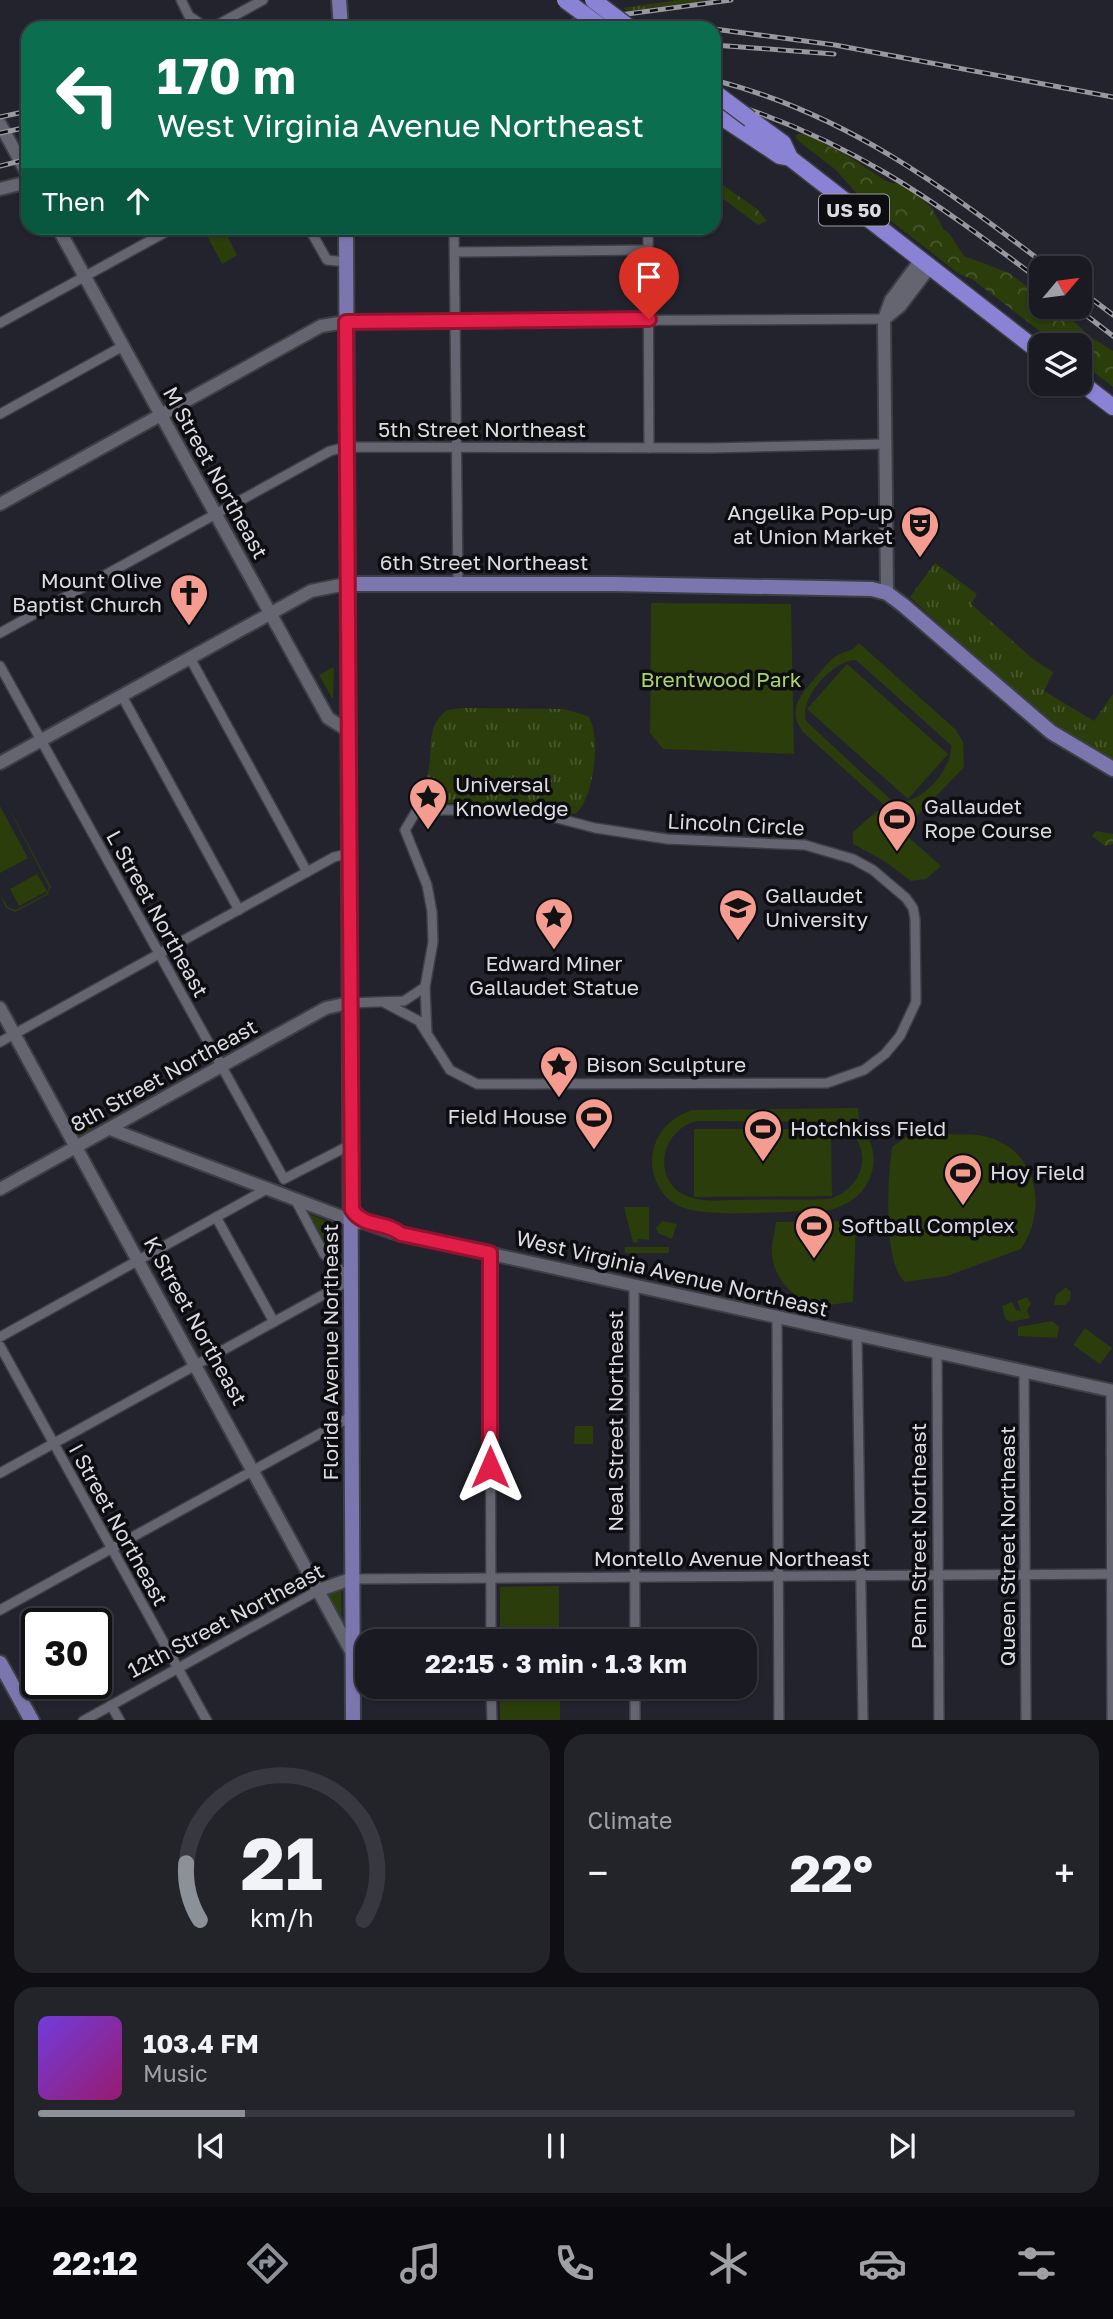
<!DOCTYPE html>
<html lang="en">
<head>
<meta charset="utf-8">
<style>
	:root { --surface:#1a1a22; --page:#23232a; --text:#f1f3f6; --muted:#9fa1a5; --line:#383840; --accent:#8c9099 }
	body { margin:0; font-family:"Golos Text",sans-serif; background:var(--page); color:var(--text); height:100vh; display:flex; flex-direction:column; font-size:26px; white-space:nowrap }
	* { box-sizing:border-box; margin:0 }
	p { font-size:23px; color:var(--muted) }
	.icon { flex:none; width:38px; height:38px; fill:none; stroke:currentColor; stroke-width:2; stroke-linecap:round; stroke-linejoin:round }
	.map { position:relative; height:1720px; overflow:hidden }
	.details { display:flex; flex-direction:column; gap:14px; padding:14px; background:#0e0e13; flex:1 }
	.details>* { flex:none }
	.guide { position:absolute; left:21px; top:21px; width:700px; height:214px; border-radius:21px; box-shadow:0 2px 5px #0004,0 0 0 2px var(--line); background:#0b6e4f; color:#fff; overflow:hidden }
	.needle { width:46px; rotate:61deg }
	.tools { position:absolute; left:1029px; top:256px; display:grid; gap:14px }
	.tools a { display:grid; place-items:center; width:63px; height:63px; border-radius:14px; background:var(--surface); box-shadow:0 2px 5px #0004,0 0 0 2px var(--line); font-size:35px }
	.speed { position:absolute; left:21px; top:1608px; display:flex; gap:14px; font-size:35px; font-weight:700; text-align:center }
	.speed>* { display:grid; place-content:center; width:91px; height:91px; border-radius:50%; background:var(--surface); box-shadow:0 2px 5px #0004,0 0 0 2px var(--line); line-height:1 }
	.speed .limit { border:4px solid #111; border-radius:10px; background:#fff; color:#111 }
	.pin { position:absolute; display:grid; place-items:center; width:60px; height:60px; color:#fff; margin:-72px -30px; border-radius:50% 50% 50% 0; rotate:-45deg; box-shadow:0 0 7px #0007 }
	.pin .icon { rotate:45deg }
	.me { position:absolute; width:77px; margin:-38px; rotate:0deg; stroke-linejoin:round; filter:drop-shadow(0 0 5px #0008) }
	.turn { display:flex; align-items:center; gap:24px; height:147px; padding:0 21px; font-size:32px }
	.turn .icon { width:91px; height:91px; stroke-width:2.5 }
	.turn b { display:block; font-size:49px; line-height:60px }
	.then { display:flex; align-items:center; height:66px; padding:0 21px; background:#0003; gap:14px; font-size:26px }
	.big { font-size:52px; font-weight:700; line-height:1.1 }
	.details .tile { flex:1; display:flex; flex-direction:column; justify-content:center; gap:10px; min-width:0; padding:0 24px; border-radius:21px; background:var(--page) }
	.details .dial { align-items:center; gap:0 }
	.dial svg { height:182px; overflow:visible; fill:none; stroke:var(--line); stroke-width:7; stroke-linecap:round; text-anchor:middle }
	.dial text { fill:var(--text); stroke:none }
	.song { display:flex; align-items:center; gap:21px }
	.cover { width:84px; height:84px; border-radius:10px; background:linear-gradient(135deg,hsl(260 70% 55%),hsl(320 70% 35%)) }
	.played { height:7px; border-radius:4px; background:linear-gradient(90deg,var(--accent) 20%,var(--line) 20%) }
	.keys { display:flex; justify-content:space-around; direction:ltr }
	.heat { display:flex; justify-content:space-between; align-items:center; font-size:38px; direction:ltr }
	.details .tiles { flex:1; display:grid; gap:14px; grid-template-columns:1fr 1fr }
	.tile:last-child { grid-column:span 2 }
	.trip { position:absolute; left:355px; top:1629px; width:402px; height:70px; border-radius:21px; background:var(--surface); box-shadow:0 2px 5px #0004,0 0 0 2px var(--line); font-weight:700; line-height:70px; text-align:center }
	.tab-bar { display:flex; height:112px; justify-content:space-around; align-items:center; background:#0a0a0e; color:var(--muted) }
	.tab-bar .icon { width:49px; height:49px }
	.tab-bar .current { color:var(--accent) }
	.tab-bar b { font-size:32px; color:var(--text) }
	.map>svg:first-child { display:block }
	.grass { fill:url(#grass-tufts) }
	.forest { fill:url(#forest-crowns) }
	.green { fill:#2b3d0a; fill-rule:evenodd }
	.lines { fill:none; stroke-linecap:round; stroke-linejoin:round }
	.street-casing { stroke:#3e3e46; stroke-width:12 }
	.secondary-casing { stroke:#3e3e46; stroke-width:16 }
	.primary-casing { stroke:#3e3e46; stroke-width:18 }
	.highway-casing { stroke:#3e3e46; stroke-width:19 }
	.street { stroke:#656571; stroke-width:9 }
	.secondary { stroke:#656571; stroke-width:12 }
	.primary { stroke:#7b76ad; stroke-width:14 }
	.highway { stroke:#8a82d5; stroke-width:16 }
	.rail-casing { stroke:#9898a0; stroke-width:5 }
	.rail { stroke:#0d0d11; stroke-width:2.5; stroke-dasharray:8; stroke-linecap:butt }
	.highway-bridge-casing { stroke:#3e3e46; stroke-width:19; stroke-linecap:butt }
	.highway-bridge { stroke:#8a82d5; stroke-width:16 }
	.route-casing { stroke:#92132f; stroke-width:18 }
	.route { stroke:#e11d48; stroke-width:12 }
	.labels { text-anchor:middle; stroke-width:7; stroke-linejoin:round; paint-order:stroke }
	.shield { fill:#0d0d11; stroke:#9d9da3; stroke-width:2 }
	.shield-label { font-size:19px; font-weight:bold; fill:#dbdbe2 }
	.street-label { font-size:21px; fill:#dbdbe2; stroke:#0d0d11 }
	.poi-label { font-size:21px; fill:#dbdbe2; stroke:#0d0d11; text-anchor:start }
	.park-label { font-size:21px; fill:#a9d468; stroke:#0d0d11 }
</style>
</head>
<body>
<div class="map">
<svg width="1113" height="1721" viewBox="0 0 1113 1721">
	<defs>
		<pattern id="grass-tufts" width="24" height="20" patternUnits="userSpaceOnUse" patternTransform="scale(1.75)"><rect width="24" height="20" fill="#2b3d0a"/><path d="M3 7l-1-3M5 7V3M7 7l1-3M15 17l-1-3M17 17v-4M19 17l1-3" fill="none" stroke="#49582d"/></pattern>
		<pattern id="forest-crowns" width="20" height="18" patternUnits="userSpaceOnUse" patternTransform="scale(1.75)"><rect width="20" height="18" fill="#2b3d0a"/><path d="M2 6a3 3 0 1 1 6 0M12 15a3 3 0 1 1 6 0" fill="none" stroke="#49582d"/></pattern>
	</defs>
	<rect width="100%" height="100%" fill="#23232d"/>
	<g class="grass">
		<polygon points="678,0 709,0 628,11 623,8"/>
		<polygon points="935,563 977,594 971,604 1034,660 1053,672 1044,691 1094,721 1113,694 1113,763 1039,717 910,597"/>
		<path d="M462,708L564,709L588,716C602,734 594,801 575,814L528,803H422L419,799C422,788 428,778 429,767C433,745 426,726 447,710Z"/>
	</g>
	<g class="forest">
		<polygon points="797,134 805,134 843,153 886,181 905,186 931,207 944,230 949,233 964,256 1009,273 1041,297 1041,306 1056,306 1062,310 1088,335 1113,351 1113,387 1080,361 1080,345 1058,345 972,279 959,274 859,196 836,170 796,139"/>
		<polygon points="714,179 757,209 767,221 758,225 714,192"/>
		<polygon points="1096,831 1113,834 1113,844 1105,846 1092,836"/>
	</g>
	<g class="green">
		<polygon points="208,228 223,228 237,255 222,264 204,230"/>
		<rect x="571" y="228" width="67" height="5"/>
		<polygon points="651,603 791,604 794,754 663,749 650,733"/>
		<path d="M859,643L956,730L963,742L964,767L916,817L909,811H897L884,805L803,732C786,709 802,693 817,676C823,669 829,661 836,656C846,650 851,653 859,643ZM856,660L951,745C954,769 915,813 890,799L806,721C799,698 833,660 856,660Z"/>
		<polygon points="847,664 948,754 908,799 807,709"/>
		<polygon points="334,667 333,700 319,675"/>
		<polygon points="0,791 51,887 47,895 15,912 6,908 0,893 8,907 16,910 46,894 49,887"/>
		<polygon points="0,806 28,858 0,873"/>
		<polygon points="878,810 941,866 926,879 911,881 884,861 853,844 853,832"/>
		<polygon points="37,874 47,891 19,906 10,889"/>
		<path d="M858,1108L859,1119L855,1120C889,1151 874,1201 829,1210C795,1211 712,1218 684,1208C661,1201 648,1173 653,1151C658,1130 672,1117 692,1110ZM698,1121L837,1122C875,1140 868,1188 829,1199C798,1200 767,1199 736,1200C722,1200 706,1202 693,1198C650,1187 658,1129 698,1121Z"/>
		<polygon points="73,1119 91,1126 92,1129 79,1136 71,1122"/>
		<polygon points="694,1129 831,1129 832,1196 694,1197"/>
		<path d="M934,1134C950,1135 968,1133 983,1136C1037,1147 1049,1208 1021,1249L947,1276L905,1282C882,1262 888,1177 892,1147L909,1135Z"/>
		<polygon points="624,1207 649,1207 649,1240 638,1239 637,1243 633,1242"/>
		<polygon points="309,1214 339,1226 339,1259 333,1257"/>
		<polygon points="662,1221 677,1224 672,1239 658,1233 656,1228"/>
		<path d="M851,1221L856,1226L853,1302C844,1302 836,1305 826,1305C798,1304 774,1282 772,1254C771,1242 775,1233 776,1222Z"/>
		<rect x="625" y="1247" width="44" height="6"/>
		<polygon points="1066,1287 1071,1292 1070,1300 1065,1305 1054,1305 1056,1295"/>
		<polygon points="1027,1297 1031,1304 1027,1310 1030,1318 1011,1322 1005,1319 1002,1306 1012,1302 1016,1310 1021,1311 1017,1301"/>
		<polygon points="1052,1321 1059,1327 1057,1338 1018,1336 1018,1327"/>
		<polygon points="1085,1328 1112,1348 1100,1364 1073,1345"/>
		<polygon points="575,1426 593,1426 593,1444 574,1444"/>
		<polygon points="559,1586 559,1641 500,1641 500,1587"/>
		<polygon points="339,1588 341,1590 342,1625 325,1594"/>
		<rect x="500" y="1687" width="60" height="33"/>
	</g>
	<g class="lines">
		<defs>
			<g id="street">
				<polyline points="181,0 189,16 205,27 219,24 263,0"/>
				<polyline points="309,228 327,260 347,262"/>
				<polyline points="454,228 458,584"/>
				<polyline points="648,228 649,448"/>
				<polyline points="455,252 648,250"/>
				<polyline points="346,322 884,319"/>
				<polyline points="0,323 173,228"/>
				<polyline points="0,414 123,346"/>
				<polyline points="0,633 330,451 346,447 709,448 885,444"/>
				<polyline points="190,658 307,872"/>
				<polyline points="0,666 284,1179 352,1144"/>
				<polyline points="122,696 239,910"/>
				<polyline points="349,1003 404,1001 425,987"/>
				<polyline points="385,1003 419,1021 450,1070 477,1084 827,1083 864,1070 885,1054 900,1036 916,1002 915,919 913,908 906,898 873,870 853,859 805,845 667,839 595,828 526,810 417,810 405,830 427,885 432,912 433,942 425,987 427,1034"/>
				<polyline points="0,1042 334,857 347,854"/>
				<polyline points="216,1217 274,1322"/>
				<polyline points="490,1253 491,1642"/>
				<polyline points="634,1285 635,1642"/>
				<polyline points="777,1316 779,1721"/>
				<polyline points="857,1335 863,1721"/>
				<polyline points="0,1337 265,1190"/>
				<polyline points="0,1346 207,1721"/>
				<polyline points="937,1352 939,1721"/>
				<polyline points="1024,1371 1026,1721"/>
				<polyline points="1111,1390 1112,1721"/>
				<polyline points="0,1473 350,1280 324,1254 296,1201"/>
				<polyline points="351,1579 1113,1574"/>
				<polyline points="0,1610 352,1416"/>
				<polyline points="491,1687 492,1721"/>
				<polyline points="635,1687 635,1721"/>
				<polyline points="111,1705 120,1721"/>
				<polyline points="83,1721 319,1590"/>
			</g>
			<g id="secondary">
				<polyline points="0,124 28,175"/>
				<polyline points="0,189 28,182"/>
				<polyline points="58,228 328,718 347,730"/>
				<polyline points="884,319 900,306 929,268"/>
				<polyline points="0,504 321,326 346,322"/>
				<polyline points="887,593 884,319 891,300 920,261"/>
				<polyline points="0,763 311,591 346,584"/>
				<polyline points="0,1008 352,1653"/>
				<polyline points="110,1129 358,1223"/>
				<polyline points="0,1189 326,1008 349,1003"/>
				<polyline points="392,1232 1113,1391"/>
				<polyline points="319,1590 351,1579"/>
			</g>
			<g id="primary">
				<polyline points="339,0 341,28"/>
				<polyline points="346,228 353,1721"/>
				<polyline points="346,584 614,584 872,589 887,593 903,605 1051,732 1113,769"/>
				<polyline points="352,1210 363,1221 401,1234"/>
				<polyline points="0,1663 32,1721"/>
			</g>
			<g id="highway">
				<polyline points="714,112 780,156 790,158 1041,353"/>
				<polyline points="750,119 783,143 790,158"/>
				<polyline points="1080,382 1113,407"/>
			</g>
		</defs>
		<use href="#street" class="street-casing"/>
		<use href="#secondary" class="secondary-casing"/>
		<use href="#primary" class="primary-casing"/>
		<use href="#highway" class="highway-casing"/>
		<use href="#street" class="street"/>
		<use href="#secondary" class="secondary"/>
		<use href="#primary" class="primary"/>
		<use href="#highway" class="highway"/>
		<defs>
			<g id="rail">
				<polyline points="523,28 731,0"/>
				<polyline points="643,28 688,28"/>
				<polyline points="714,29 835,45 1113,97"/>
				<polyline points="714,45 834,54"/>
				<path d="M714,80C847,114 943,187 1050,268"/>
				<path d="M714,98C848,138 932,199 1041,281"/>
				<polyline points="0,117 28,111"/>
				<polyline points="0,133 28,127"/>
				<polyline points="0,166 28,159"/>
				<polyline points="1080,290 1113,315"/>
				<polyline points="1074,306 1113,336"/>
			</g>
		</defs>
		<use href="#rail" class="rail-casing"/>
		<use href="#rail" class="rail"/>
		<defs>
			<g id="highway-bridge">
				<polyline points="565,0 603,28"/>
				<polyline points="593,0 630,28"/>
				<polyline points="714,92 750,119"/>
			</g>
		</defs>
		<use href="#highway-bridge" class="highway-bridge-casing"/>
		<use href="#highway-bridge" class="highway-bridge"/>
	</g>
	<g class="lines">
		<defs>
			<path id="route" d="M490,1467V1253L401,1234C386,1221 364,1228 352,1210L346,322L649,319"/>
		</defs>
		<use href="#route" class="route-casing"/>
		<use href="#route" class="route"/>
	</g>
	<defs>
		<symbol id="theatre-pin" viewBox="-11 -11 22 30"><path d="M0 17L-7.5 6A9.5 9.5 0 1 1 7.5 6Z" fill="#f59c90" stroke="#0d0d11"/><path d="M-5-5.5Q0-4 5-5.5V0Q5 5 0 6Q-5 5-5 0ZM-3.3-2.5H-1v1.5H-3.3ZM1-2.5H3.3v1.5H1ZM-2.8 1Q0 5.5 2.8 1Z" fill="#111"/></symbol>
		<symbol id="church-pin" viewBox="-11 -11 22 30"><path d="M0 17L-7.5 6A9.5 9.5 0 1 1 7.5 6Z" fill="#f59c90" stroke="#0d0d11"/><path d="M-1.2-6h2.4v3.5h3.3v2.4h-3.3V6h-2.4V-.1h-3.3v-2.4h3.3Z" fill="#111"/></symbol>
		<symbol id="sight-pin" viewBox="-11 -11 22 30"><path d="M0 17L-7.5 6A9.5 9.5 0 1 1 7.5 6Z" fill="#f59c90" stroke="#0d0d11"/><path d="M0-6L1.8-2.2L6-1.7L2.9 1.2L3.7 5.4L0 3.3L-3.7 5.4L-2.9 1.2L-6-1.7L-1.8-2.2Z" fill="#111"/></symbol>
		<symbol id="stadium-pin" viewBox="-11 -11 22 30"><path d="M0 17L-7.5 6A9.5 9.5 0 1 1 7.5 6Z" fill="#f59c90" stroke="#0d0d11"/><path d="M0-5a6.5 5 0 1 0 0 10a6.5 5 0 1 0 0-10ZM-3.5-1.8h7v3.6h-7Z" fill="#111"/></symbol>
		<symbol id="university-pin" viewBox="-11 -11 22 30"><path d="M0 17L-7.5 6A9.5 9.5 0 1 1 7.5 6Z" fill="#f59c90" stroke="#0d0d11"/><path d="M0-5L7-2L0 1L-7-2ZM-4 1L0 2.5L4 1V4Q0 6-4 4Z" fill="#111"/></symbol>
	</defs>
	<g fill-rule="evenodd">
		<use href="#theatre-pin" x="898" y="503" width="44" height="60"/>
		<use href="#church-pin" x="167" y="571" width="44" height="60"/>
		<use href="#sight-pin" x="406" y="775" width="44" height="60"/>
		<use href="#stadium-pin" x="875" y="797" width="44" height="60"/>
		<use href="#university-pin" x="716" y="886" width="44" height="60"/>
		<use href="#sight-pin" x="532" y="895" width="44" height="60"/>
		<use href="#sight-pin" x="537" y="1043" width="44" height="60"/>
		<use href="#stadium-pin" x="572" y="1095" width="44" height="60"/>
		<use href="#stadium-pin" x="741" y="1107" width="44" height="60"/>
		<use href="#stadium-pin" x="941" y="1151" width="44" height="60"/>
		<use href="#stadium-pin" x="792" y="1204" width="44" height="60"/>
	</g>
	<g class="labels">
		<rect class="shield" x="819" y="194.5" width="70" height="31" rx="5"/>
		<g class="shield-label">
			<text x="854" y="217">US 50</text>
		</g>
		<g class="street-label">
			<text x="482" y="437">5th Street Northeast</text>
			<text transform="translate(215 473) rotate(61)" y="7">M Street Northeast</text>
			<text x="484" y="570">6th Street Northeast</text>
			<text transform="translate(736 825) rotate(3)" y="7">Lincoln Circle</text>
			<text transform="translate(157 914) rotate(61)" y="7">L Street Northeast</text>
			<text transform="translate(164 1076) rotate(-29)" y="7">8th Street Northeast</text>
			<text transform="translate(672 1274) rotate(13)" y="7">West Virginia Avenue Northeast</text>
			<text transform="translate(195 1321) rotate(61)" y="7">K Street Northeast</text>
			<text transform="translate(331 1352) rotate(-90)" y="7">Florida Avenue Northeast</text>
			<text transform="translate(616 1421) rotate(-90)" y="7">Neal Street Northeast</text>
			<text transform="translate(118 1525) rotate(61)" y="7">I Street Northeast</text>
			<text transform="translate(919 1536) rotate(-90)" y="7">Penn Street Northeast</text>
			<text transform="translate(1008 1546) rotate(-90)" y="7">Queen Street Northeast</text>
			<text x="732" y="1566">Montello Avenue Northeast</text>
			<text transform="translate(226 1621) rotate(-28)" y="7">12th Street Northeast</text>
		</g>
		<g class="poi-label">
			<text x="893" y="520" text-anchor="end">Angelika Pop-up<tspan x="893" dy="24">at Union Market</tspan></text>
			<text x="162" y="588" text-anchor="end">Mount Olive<tspan x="162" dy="24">Baptist Church</tspan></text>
			<text x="455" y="792">Universal<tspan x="455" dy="24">Knowledge</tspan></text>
			<text x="924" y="814">Gallaudet<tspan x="924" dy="24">Rope Course</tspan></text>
			<text x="765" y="903">Gallaudet<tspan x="765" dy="24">University</tspan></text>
			<text x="554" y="971" text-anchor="middle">Edward Miner<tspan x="554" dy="24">Gallaudet Statue</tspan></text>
			<text x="586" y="1072">Bison Sculpture</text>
			<text x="567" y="1124" text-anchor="end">Field House</text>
			<text x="790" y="1136">Hotchkiss Field</text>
			<text x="990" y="1180">Hoy Field</text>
			<text x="841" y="1233">Softball Complex</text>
		</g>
		<g class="park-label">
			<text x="721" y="687">Brentwood Park</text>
		</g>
	</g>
</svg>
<div class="tools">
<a><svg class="needle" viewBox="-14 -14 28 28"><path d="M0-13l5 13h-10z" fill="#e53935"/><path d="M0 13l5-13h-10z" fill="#9fa1a5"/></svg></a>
<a><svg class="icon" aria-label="layers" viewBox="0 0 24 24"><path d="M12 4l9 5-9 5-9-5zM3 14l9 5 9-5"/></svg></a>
</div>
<div class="speed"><div class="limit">30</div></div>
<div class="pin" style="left:649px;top:319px;background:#d93025"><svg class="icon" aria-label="arrive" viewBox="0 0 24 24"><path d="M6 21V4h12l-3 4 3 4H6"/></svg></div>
<svg class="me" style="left:490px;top:1467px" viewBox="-20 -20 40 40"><path d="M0-17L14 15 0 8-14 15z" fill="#e11d48" stroke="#fff" stroke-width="4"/></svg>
<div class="trip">22:15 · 3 min · 1.3 km</div>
<div class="guide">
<div class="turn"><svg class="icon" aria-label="left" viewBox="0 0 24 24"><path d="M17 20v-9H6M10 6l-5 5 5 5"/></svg><div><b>170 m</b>West Virginia Avenue Northeast</div></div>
<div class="then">Then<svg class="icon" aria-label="ahead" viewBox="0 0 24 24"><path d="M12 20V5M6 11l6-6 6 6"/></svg></div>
</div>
</div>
<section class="details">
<div class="tiles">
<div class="tile dial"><svg viewBox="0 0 100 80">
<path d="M14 69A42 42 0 1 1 86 69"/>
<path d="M14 69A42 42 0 0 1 8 44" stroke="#8c9099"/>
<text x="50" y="56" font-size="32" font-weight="700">21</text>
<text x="50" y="72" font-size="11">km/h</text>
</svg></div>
<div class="tile"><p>Climate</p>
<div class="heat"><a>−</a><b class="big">22°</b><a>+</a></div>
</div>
<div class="tile">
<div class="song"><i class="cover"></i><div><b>103.4 FM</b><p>Music</p></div></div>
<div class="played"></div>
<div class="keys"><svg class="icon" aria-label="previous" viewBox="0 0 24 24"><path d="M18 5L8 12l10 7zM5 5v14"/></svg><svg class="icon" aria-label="pause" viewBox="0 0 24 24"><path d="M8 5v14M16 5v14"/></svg><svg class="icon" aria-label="next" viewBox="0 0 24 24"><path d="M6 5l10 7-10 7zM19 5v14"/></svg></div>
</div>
</div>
</section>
<nav class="tab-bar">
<b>22:12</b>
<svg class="icon current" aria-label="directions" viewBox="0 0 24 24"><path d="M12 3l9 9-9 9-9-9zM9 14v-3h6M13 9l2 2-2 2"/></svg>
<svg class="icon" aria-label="music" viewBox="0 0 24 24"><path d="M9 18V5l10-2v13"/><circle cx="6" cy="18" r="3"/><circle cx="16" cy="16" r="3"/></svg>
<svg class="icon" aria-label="phone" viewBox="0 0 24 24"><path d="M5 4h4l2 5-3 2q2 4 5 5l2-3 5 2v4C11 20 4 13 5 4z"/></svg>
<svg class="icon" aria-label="climate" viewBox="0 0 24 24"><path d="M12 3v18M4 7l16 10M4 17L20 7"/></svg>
<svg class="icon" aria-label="car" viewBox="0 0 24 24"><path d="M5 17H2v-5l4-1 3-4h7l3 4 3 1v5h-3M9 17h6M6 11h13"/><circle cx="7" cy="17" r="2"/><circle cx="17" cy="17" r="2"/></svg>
<svg class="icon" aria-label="filters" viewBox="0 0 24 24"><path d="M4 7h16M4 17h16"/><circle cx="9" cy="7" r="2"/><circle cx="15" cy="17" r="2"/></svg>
</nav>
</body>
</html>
